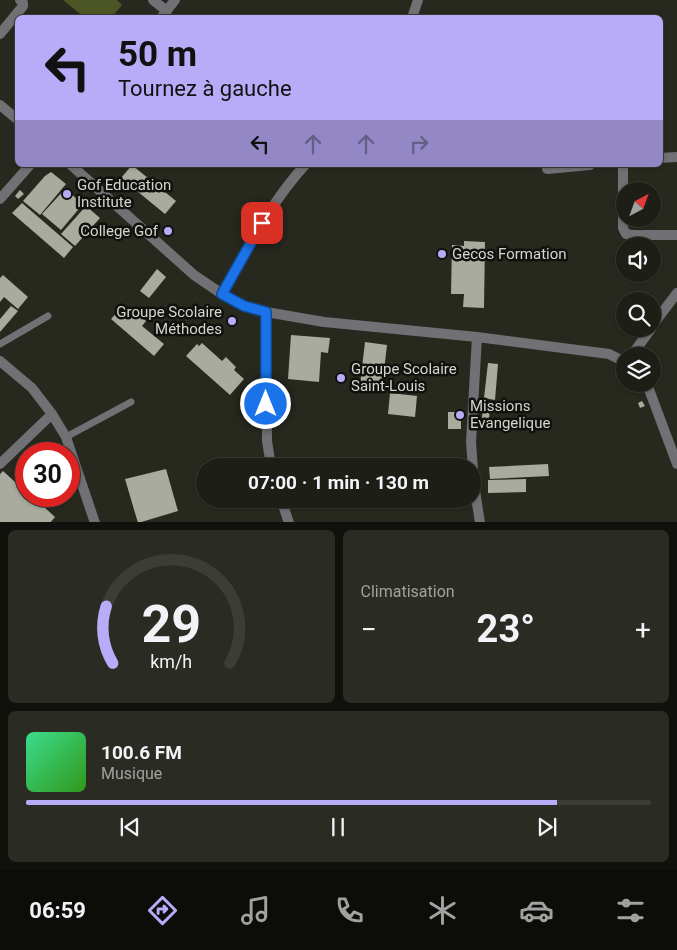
<!DOCTYPE html>
<html lang="fr">
<head>
<meta charset="utf-8">
<style>
	:root { --surface:#1d1f17; --page:#2a2c24; --text:#f1f3f6; --muted:#a0a2a1; --line:#3b3d36; --accent:#b8abf7 }
	body { margin:0; font-family:Roboto,sans-serif; background:var(--page); color:var(--text); height:100vh; display:flex; flex-direction:column; font-size:19px; white-space:nowrap }
	* { box-sizing:border-box; margin:0 }
	p { font-size:16px; color:var(--muted) }
	.icon { flex:none; width:28px; height:28px; fill:none; stroke:currentColor; stroke-width:2; stroke-linecap:round; stroke-linejoin:round }
	.map { position:relative; height:522px; overflow:hidden }
	.drawer { display:flex; flex-direction:column; gap:8px; padding:8px; background:#10110d; flex:1 }
	.drawer>* { flex:none }
	.banner { position:absolute; left:15px; top:15px; width:648px; height:152px; border-radius:8px; box-shadow:0 1px 4px #0004,0 0 0 1px var(--line); background:#b8abf7; color:#111; overflow:hidden }
	.needle { width:32px; rotate:41deg }
	.fabs { position:absolute; left:616px; top:182px; display:grid; gap:10px }
	.fabs a { display:grid; place-items:center; width:45px; height:45px; border-radius:50%; background:var(--surface); box-shadow:0 1px 4px #0004,0 0 0 1px var(--line); font-size:25px }
	.speed { position:absolute; left:15px; top:442px; display:flex; gap:10px; font-size:25px; font-weight:700; text-align:center }
	.speed>* { display:grid; place-content:center; width:65px; height:65px; border-radius:50%; background:var(--surface); box-shadow:0 1px 4px #0004,0 0 0 1px var(--line); line-height:1 }
	.speed .limit { border:8px solid #d22; background:#fff; color:#111 }
	.pin { position:absolute; display:grid; place-items:center; width:42px; height:42px; color:#fff; margin:-21px; border-radius:10px; box-shadow:0 2px 8px #0006 }
	.me { position:absolute; width:55px; margin:-28px; rotate:0deg; stroke-linejoin:round; filter:drop-shadow(0 0 4px #0008) }
	.turn { display:flex; align-items:center; gap:18px; height:105px; padding:0 20px; font-size:22px }
	.turn .icon { width:65px; height:65px; stroke-width:2.5 }
	.turn b { display:block; font-size:35px; line-height:42px }
	.lanes { display:flex; align-items:center; height:48px; padding:0 20px; background:#0003; justify-content:center; gap:25px; direction:ltr }
	.lanes .off { opacity:.35 }
	.big { font-size:38px; font-weight:700; line-height:1.1 }
	.drawer .widget { flex:1; display:flex; flex-direction:column; justify-content:center; gap:8px; min-width:0; padding:0 18px; border-radius:8px; background:var(--page) }
	.drawer .dial { align-items:center; gap:0 }
	.dial svg { height:130px; overflow:visible; fill:none; stroke:var(--line); stroke-width:7; stroke-linecap:round; text-anchor:middle }
	.dial text { fill:var(--text); stroke:none }
	.song { display:flex; align-items:center; gap:15px }
	.cover { width:60px; height:60px; border-radius:8px; background:linear-gradient(135deg,hsl(150 70% 55%),hsl(110 70% 35%)) }
	.played { height:5px; border-radius:2px; background:linear-gradient(90deg,var(--accent) 85%,var(--line) 85%) }
	.keys { display:flex; justify-content:space-around; direction:ltr }
	.heat { display:flex; justify-content:space-between; align-items:center; font-size:28px; direction:ltr }
	.drawer .tiles { flex:1; display:grid; gap:8px; grid-template-columns:1fr 1fr }
	.widget:last-child { grid-column:span 2 }
	.trip { position:absolute; left:196px; top:458px; width:285px; height:50px; border-radius:25px; background:var(--surface); box-shadow:0 1px 4px #0004,0 0 0 1px var(--line); font-weight:700; line-height:50px; text-align:center }
	.menu { display:flex; height:80px; justify-content:space-around; align-items:center; background:#0c0c09; color:var(--muted) }
	.menu .icon { width:35px; height:35px }
	.menu .on { color:var(--accent) }
	.menu b { font-size:22px; color:var(--text) }
	.map>svg:first-child { display:block }
	.green { fill:#4c5524 }
	.building { fill:#a8ab9e }
	.lines { fill:none; stroke-linecap:round; stroke-linejoin:round }
	.service { stroke:#707075; stroke-width:7 }
	.minor { stroke:#707075; stroke-width:10 }
	.tertiary { stroke:#707075; stroke-width:10 }
	.route-casing { stroke:#114b97; stroke-width:12 }
	.route { stroke:#1a73e8; stroke-width:9 }
	.poi-dot { fill:#b8abf7; stroke:#10110d; stroke-width:2 }
	.labels { text-anchor:middle; stroke-width:5; stroke-linejoin:round; paint-order:stroke }
	.poi-label { font-size:15px; fill:#d4d5cf; stroke:#10110d; text-anchor:start }
</style>
</head>
<body>
<div class="map">
<svg width="677" height="523" viewBox="0 0 677 523">
	<rect width="100%" height="100%" fill="#27291f"/>
	<polygon class="green" points="63,0 117,0 122,5 112,17 84,17"/>
	<g class="building">
		<polygon points="132,165 176,201 165,214 121,178"/>
		<polygon points="51,172 66,184 40,215 23,201 45,176"/>
		<polygon points="65,189 83,204 61,230 42,214"/>
		<polygon points="20,190 24,194 18,199 15,196"/>
		<polygon points="22,203 73,247 64,258 12,213"/>
		<polygon points="86,206 100,218 75,246 61,234"/>
		<polygon points="120,226 124,229 118,236 114,233"/>
		<polygon points="464,241 485,242 484,308 463,307 464,294 451,294 452,245 464,246"/>
		<polygon points="157,269 166,277 149,298 140,291"/>
		<polygon points="3,275 28,297 18,309 4,297 0,302 0,278"/>
		<polygon points="11,306 18,311 0,332 0,319"/>
		<polygon points="121,308 131,317 135,312 146,321 142,326 164,344 154,356 111,319"/>
		<polygon points="291,335 330,338 328,353 321,352 319,382 288,379"/>
		<polygon points="365,342 387,345 382,388 360,385"/>
		<polygon points="202,343 222,361 226,357 236,367 234,370 244,379 230,395 186,356 197,344 199,346"/>
		<polygon points="488,363 498,364 495,400 484,398"/>
		<polygon points="390,393 417,396 415,417 388,414"/>
		<polygon points="642,401 645,406 640,408 638,403"/>
		<polygon points="483,406 490,407 489,419 482,418"/>
		<rect x="448" y="412" width="13" height="17"/>
		<polygon points="548,464 549,476 490,479 489,467"/>
		<polygon points="166,469 178,511 138,523 125,479"/>
		<polygon points="3,471 26,492 26,496 32,496 55,517 50,523 0,523 0,474"/>
		<polygon points="526,479 526,492 488,493 488,480"/>
	</g>
	<g class="lines">
		<g class="service">
			<polyline points="0,344 48,316"/>
			<polyline points="66,437 131,402"/>
		</g>
		<g class="minor">
			<polyline points="153,0 167,11"/>
			<polyline points="161,18 175,0"/>
			<polyline points="412,18 418,0"/>
			<polyline points="0,34 23,6 23,3 20,0"/>
			<polyline points="660,158 677,157"/>
			<polyline points="71,165 194,275 222,294 244,306 266,312 324,322 477,337 609,354 625,362"/>
			<polyline points="623,165 623,228 626,234 633,235 677,235"/>
			<polyline points="547,169 590,165"/>
			<path d="M222,294C247,250 270,203 305,165"/>
			<polyline points="266,312 267,441 271,466"/>
			<polyline points="652,326 677,293"/>
			<polyline points="477,337 471,442 474,484 480,523"/>
			<polyline points="631,356 651,329"/>
			<polyline points="0,361 32,388 52,414 66,437 95,523"/>
			<polyline points="647,384 677,464"/>
			<polyline points="0,464 52,414"/>
			<polyline points="281,499 289,523"/>
		</g>
		<g class="tertiary">
			<polyline points="0,105 18,120"/>
			<polyline points="0,199 30,165"/>
		</g>
	</g>
	<g class="lines">
		<defs>
			<polyline id="route" points="262,223 222,294 244,306 266,312 266,404"/>
		</defs>
		<use href="#route" class="route-casing"/>
		<use href="#route" class="route"/>
	</g>
	<g class="poi-dot">
		<circle cx="67" cy="194" r="5"/>
		<circle cx="168" cy="231" r="5"/>
		<circle cx="442" cy="254" r="5"/>
		<circle cx="232" cy="321" r="5"/>
		<circle cx="341" cy="378" r="5"/>
		<circle cx="460" cy="415" r="5"/>
	</g>
	<g class="labels">
		<g class="poi-label">
			<text x="77" y="190">Gof Education<tspan x="77" dy="17">Institute</tspan></text>
			<text x="158" y="236" text-anchor="end">College Gof</text>
			<text x="452" y="259">Gecos Formation</text>
			<text x="222" y="317" text-anchor="end">Groupe Scolaire<tspan x="222" dy="17">Méthodes</tspan></text>
			<text x="351" y="374">Groupe Scolaire<tspan x="351" dy="17">Saint-Louis</tspan></text>
			<text x="470" y="411">Missions<tspan x="470" dy="17">Evangelique</tspan></text>
		</g>
	</g>
</svg>
<div class="fabs">
<a><svg class="needle" viewBox="-14 -14 28 28"><path d="M0-13l5 13h-10z" fill="#e53935"/><path d="M0 13l5-13h-10z" fill="#a0a2a1"/></svg></a>
<a><svg class="icon" aria-label="sound" viewBox="0 0 24 24"><path d="M4 9h4l5-4v14l-5-4H4zM17 9q2 3 0 6"/></svg></a>
<a><svg class="icon" aria-label="search" viewBox="0 0 24 24"><circle cx="10" cy="10" r="6"/><path d="M15 15l6 6"/></svg></a>
<a><svg class="icon" aria-label="layers" viewBox="0 0 24 24"><path d="M12 4l9 5-9 5-9-5zM3 14l9 5 9-5"/></svg></a>
</div>
<div class="speed"><div class="limit">30</div></div>
<div class="pin" style="left:262px;top:223px;background:#d93025"><svg class="icon" aria-label="arrive" viewBox="0 0 24 24"><path d="M6 21V4h12l-3 4 3 4H6"/></svg></div>
<svg class="me" style="left:266px;top:404px" viewBox="-20 -20 40 40"><circle r="17" fill="#1a73e8" stroke="#fff" stroke-width="3"/><path d="M0-11L8 9 0 5-8 9z" fill="#fff"/></svg>
<div class="trip">07:00 · 1 min · 130 m</div>
<div class="banner">
<div class="turn"><svg class="icon" aria-label="left" viewBox="0 0 24 24"><path d="M17 20v-9H6M10 6l-5 5 5 5"/></svg><div><b>50 m</b>Tournez à gauche</div></div>
<div class="lanes"><svg class="icon" aria-label="left" viewBox="0 0 24 24"><path d="M17 20v-9H6M10 6l-5 5 5 5"/></svg><svg class="icon off" aria-label="ahead" viewBox="0 0 24 24"><path d="M12 20V5M6 11l6-6 6 6"/></svg><svg class="icon off" aria-label="ahead" viewBox="0 0 24 24"><path d="M12 20V5M6 11l6-6 6 6"/></svg><svg class="icon off" aria-label="right" viewBox="0 0 24 24"><path d="M7 20v-9h11M14 6l5 5-5 5"/></svg></div>
</div>
</div>
<section class="drawer">
<div class="tiles">
<div class="widget dial"><svg viewBox="0 0 100 80">
<path d="M14 69A42 42 0 1 1 86 69"/>
<path d="M14 69A42 42 0 0 1 10 34" stroke="#b8abf7"/>
<text x="50" y="56" font-size="32" font-weight="700">29</text>
<text x="50" y="72" font-size="11">km/h</text>
</svg></div>
<div class="widget"><p>Climatisation</p>
<div class="heat"><a>−</a><b class="big">23°</b><a>+</a></div>
</div>
<div class="widget">
<div class="song"><i class="cover"></i><div><b>100.6 FM</b><p>Musique</p></div></div>
<div class="played"></div>
<div class="keys"><svg class="icon" aria-label="previous" viewBox="0 0 24 24"><path d="M18 5L8 12l10 7zM5 5v14"/></svg><svg class="icon" aria-label="pause" viewBox="0 0 24 24"><path d="M8 5v14M16 5v14"/></svg><svg class="icon" aria-label="next" viewBox="0 0 24 24"><path d="M6 5l10 7-10 7zM19 5v14"/></svg></div>
</div>
</div>
</section>
<nav class="menu">
<b>06:59</b>
<svg class="icon on" aria-label="directions" viewBox="0 0 24 24"><path d="M12 3l9 9-9 9-9-9zM9 14v-3h6M13 9l2 2-2 2"/></svg>
<svg class="icon" aria-label="music" viewBox="0 0 24 24"><path d="M9 18V5l10-2v13"/><circle cx="6" cy="18" r="3"/><circle cx="16" cy="16" r="3"/></svg>
<svg class="icon" aria-label="phone" viewBox="0 0 24 24"><path d="M5 4h4l2 5-3 2q2 4 5 5l2-3 5 2v4C11 20 4 13 5 4z"/></svg>
<svg class="icon" aria-label="climate" viewBox="0 0 24 24"><path d="M12 3v18M4 7l16 10M4 17L20 7"/></svg>
<svg class="icon" aria-label="car" viewBox="0 0 24 24"><path d="M5 17H2v-5l4-1 3-4h7l3 4 3 1v5h-3M9 17h6M6 11h13"/><circle cx="7" cy="17" r="2"/><circle cx="17" cy="17" r="2"/></svg>
<svg class="icon" aria-label="filters" viewBox="0 0 24 24"><path d="M4 7h16M4 17h16"/><circle cx="9" cy="7" r="2"/><circle cx="15" cy="17" r="2"/></svg>
</nav>
</body>
</html>
